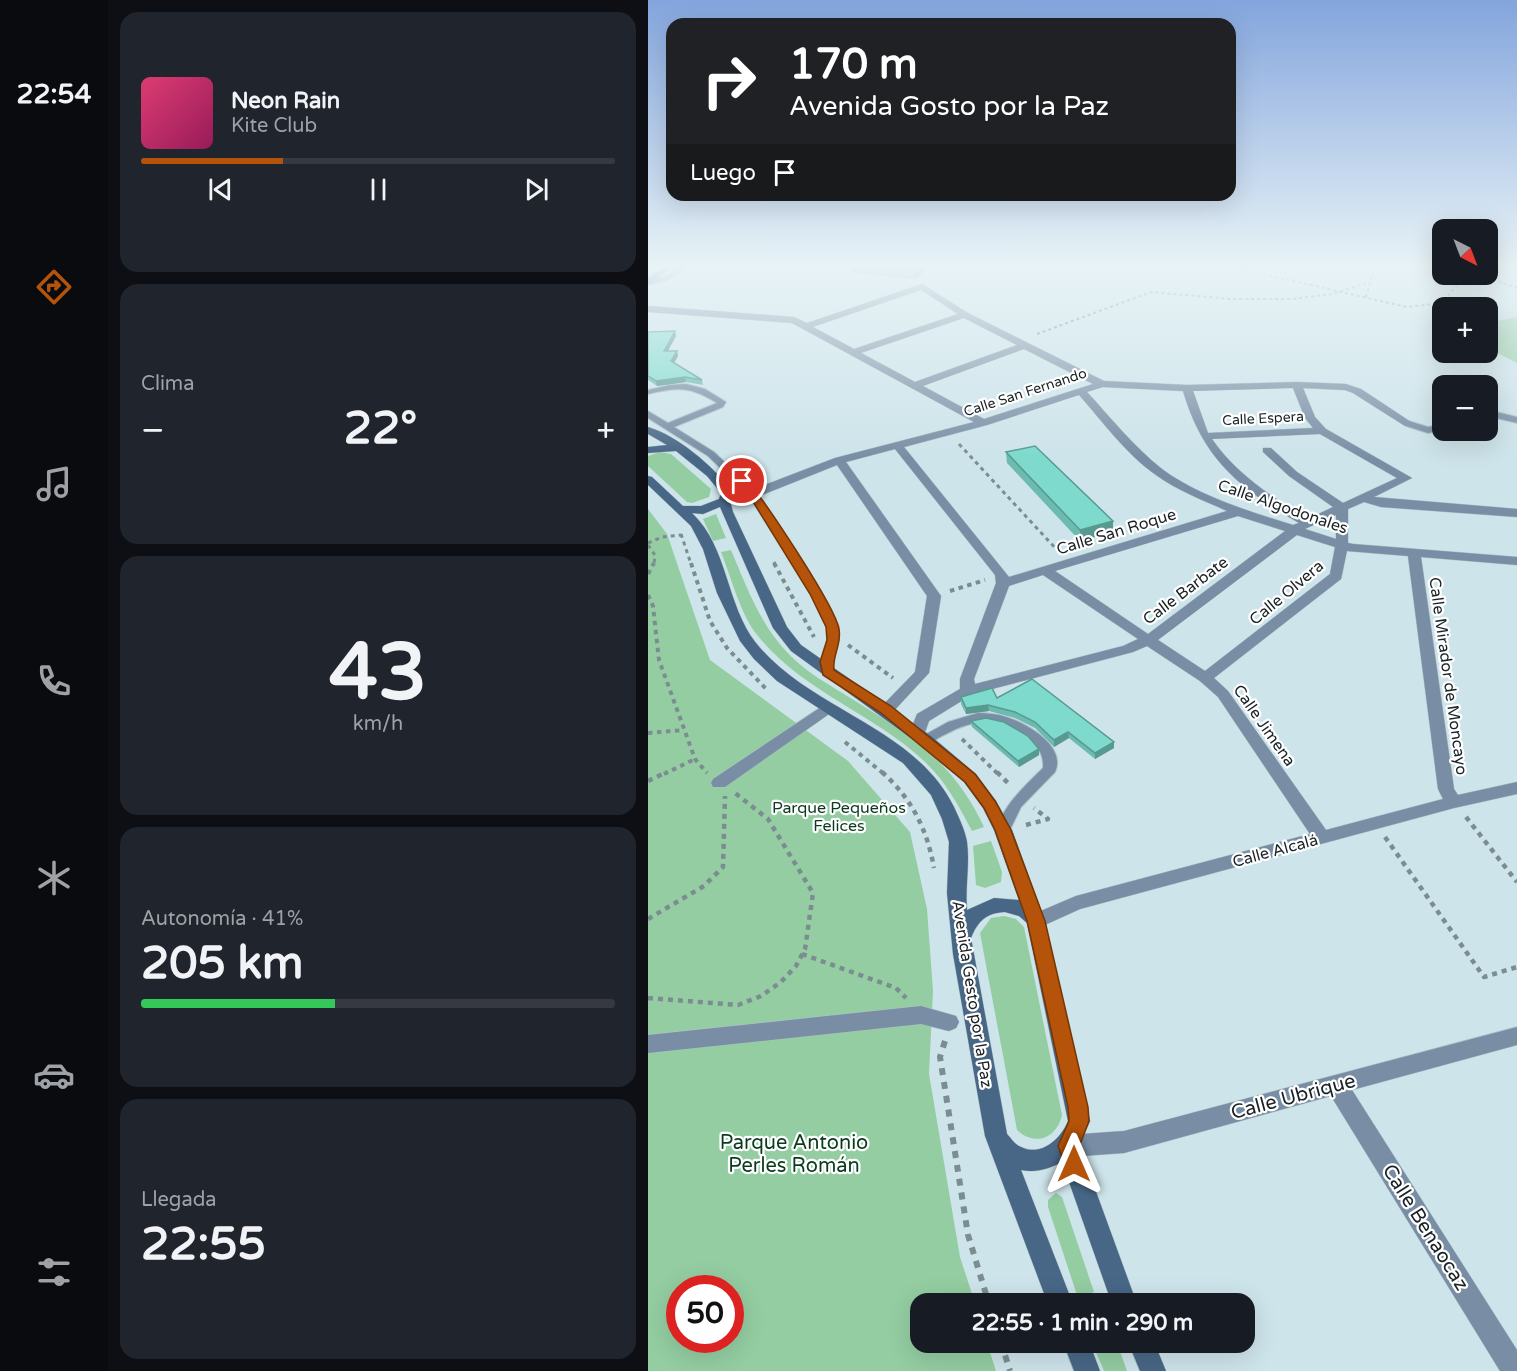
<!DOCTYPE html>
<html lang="es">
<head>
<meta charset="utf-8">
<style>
	:root { --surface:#171b24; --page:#20242c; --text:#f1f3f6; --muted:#9ea1a6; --line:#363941; --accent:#b45309 }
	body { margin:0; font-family:"Varela Round",sans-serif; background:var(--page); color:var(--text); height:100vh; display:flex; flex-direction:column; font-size:22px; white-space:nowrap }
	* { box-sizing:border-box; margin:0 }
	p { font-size:20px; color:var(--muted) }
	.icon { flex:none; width:33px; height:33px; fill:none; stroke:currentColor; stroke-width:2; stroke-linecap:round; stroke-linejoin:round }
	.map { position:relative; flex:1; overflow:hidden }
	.panel { display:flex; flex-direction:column; gap:12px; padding:12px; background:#0d0f14; width:540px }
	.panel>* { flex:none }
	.top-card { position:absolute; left:18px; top:18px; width:570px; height:183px; border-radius:18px; box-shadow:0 6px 24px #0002; background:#202124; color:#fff; overflow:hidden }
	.needle { width:39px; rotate:138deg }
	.controls { position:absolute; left:784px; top:219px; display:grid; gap:12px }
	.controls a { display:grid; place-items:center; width:66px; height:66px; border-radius:12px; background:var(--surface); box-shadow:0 6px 24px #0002; font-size:30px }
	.speed { position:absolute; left:18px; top:1275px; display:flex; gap:12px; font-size:30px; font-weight:700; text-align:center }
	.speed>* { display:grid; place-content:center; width:78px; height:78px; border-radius:50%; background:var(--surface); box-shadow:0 6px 24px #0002; line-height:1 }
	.speed .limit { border:9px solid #d22; background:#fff; color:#111 }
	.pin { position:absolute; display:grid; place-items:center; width:51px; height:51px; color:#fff; margin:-26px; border:3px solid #fff; border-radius:50%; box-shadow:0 2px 6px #0007 }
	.me { position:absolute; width:66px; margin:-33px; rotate:0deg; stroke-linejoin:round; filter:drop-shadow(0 0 4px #0008) }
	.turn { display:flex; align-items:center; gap:21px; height:126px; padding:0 24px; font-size:27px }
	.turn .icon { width:78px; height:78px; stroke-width:2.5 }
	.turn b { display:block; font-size:42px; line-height:51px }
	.then { display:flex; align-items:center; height:57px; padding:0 24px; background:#0003; gap:12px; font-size:22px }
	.big { font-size:45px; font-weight:700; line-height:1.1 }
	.panel .card { flex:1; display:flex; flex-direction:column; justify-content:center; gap:9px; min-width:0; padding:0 21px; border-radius:18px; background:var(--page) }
	.panel .dial { align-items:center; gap:0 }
	.dial b { font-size:78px; line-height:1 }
	.song { display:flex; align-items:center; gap:18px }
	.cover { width:72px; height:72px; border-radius:9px; background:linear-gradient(135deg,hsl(340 70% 55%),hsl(330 70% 35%)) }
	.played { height:6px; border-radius:3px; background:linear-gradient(90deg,var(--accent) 30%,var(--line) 30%) }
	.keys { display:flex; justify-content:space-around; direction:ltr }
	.heat { display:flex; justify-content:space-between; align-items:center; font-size:33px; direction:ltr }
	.charge { height:9px; border-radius:4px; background:linear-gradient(90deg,#34c759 41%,var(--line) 0) }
	.trip { position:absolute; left:262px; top:1293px; width:345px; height:60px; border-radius:18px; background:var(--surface); box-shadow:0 6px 24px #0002; font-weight:700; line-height:60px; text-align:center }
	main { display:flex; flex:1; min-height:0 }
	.menu { display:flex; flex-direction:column; width:108px; justify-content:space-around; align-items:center; background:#090b0e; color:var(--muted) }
	.menu .icon { width:42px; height:42px }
	.menu .current { color:var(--accent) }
	.menu b { font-size:27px; color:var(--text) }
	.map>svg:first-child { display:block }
	.green { fill:#94cda2; fill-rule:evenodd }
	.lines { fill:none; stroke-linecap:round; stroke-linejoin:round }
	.lane-casing { stroke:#adc1c7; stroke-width:2 }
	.street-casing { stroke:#adc1c7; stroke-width:1 }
	.secondary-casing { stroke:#adc1c7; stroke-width:1 }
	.path-far4 { stroke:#7c8d91; stroke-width:2; stroke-dasharray:3 3; stroke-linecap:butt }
	.path-far3 { stroke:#7c8d91; stroke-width:3; stroke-dasharray:4 4; stroke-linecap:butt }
	.path-far2 { stroke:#7c8d91; stroke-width:4; stroke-dasharray:4.5 4.5; stroke-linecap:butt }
	.path-far1 { stroke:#7c8d91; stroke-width:4.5; stroke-dasharray:5 5; stroke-linecap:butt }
	.path { stroke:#7c8d91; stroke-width:6; stroke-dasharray:7 7; stroke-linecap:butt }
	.lane { fill:#798ea4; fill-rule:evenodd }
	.street { fill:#798ea4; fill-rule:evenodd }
	.secondary { fill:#486786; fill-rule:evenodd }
	.wall { fill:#6cbbb0 }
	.shaded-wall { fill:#589990 }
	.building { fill:#7ddacd; stroke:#589990; stroke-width:1.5 }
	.route { fill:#b45309; stroke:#753606; stroke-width:1.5 }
	.labels { text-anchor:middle; stroke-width:4.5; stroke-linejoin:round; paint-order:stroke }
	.far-street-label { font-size:14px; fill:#1a2225; stroke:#fff }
	.street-label { font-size:16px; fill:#1a2225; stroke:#fff }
	.park-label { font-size:16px; fill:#0b3b1d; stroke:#fff }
	.near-street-label { font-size:20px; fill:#1a2225; stroke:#fff }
	.near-park-label { font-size:20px; fill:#0b3b1d; stroke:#fff }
</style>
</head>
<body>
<main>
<nav class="menu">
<b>22:54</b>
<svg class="icon current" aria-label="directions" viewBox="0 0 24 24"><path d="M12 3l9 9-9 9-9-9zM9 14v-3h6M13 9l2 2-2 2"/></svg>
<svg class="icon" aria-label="music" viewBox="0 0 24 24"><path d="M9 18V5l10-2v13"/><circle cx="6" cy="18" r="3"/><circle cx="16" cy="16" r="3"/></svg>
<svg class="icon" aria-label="phone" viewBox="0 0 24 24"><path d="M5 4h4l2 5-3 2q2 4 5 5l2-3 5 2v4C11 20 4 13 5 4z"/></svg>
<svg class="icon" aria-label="climate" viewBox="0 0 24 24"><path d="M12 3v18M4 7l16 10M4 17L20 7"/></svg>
<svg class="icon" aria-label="car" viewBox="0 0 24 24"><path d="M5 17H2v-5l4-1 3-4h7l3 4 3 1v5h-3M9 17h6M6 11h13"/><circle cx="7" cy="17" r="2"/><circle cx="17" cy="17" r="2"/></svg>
<svg class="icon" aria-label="filters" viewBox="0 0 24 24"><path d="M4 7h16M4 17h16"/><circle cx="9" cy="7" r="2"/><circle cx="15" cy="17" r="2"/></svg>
</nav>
<section class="panel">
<div class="card">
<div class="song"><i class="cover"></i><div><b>Neon Rain</b><p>Kite Club</p></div></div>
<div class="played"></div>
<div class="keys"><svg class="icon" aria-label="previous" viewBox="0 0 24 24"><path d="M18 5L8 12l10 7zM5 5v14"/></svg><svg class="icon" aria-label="pause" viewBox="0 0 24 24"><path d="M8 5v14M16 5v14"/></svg><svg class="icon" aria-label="next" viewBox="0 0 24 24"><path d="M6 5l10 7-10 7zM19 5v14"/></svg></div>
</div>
<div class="card"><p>Clima</p>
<div class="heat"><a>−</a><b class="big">22°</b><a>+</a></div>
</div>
<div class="card dial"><b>43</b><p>km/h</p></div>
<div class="card"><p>Autonomía · 41%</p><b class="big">205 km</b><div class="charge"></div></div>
<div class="card"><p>Llegada</p><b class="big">22:55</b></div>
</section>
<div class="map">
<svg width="869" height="1371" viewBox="0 0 869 1371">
	<rect width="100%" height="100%" fill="#cde4ea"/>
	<g class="green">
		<polygon points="869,317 869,363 840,348 840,323"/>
		<polygon points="12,452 23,454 63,489 61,497 44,503 39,502 0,466 0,456"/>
		<path d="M0,509L19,534L62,660L200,761L262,832L279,909L285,991L281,1074L312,1257L327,1303L273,1304V1342L339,1343L348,1371H0ZM32,1288H82V1340H32Z"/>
		<polygon points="68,514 78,538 65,541 55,519"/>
		<path d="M83,550C100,590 114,630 147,660C162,674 178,683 196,694C258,733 304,758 336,827L324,831C311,806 296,779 275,760C224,713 154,691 110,636C93,616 83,577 73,552Z"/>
		<polygon points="343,841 354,872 353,882 337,888 328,885 325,846"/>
		<path d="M356,916L368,919L376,927L414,1115C409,1138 387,1147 369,1130L332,933L343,918Z"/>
		<polygon points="408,1193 414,1197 446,1292 430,1298 400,1207 400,1200"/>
		<polygon points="444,1343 469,1343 479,1371 456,1371"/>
	</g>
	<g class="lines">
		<defs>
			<g id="lane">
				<polygon points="34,266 41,266 20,280 0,285 0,281 16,277"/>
				<path d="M38,384L57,389L78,402L75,407L26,427L66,452L110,494L173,594L191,627V640L184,662L186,672L184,675H176L172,662L179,640V627L163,594L101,496L60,456L0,418V411L20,423L69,403C42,386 30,387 0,394V390L22,385Z"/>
				<polygon points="840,410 869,417 869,423 840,416"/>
				<polygon points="761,421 780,427 795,424 795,430 780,433 758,426 757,424"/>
				<path d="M330,713C339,713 349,714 358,717C378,723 419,746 407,772L373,807L360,834L355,835L350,834L348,830C357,803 376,787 395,768C396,753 389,745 377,737C348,718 329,718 298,734C291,737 285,742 277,744L271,740L273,737L300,722Z"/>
			</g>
			<g id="street">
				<path d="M274,284L320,313L456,381L539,385L649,382L698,384L713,389L766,424L757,426L705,393L697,390L655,388L667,417L678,429L764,478L726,497L869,509V517L733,507L716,502L700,509V543L705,544L869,557V565L773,557L806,789L810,795L869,782V794L806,808L432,909L388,929L381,926L379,921L381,916L428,896L662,834L570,697L552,681L499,646L485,652L325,694L281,721L275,738H263L261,734L269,714L312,689V679L348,583L347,575L247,449L198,462L293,596L281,673L243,714L238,715L230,710L267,672L279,596L189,465L109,497L72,504V498L101,491L187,458L326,422L144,323L0,312V306L146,317L159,323ZM273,290L310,314L206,349L165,327ZM316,318L369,345L267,382L213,353ZM376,349L445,384L336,419L275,386ZM455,387L535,391C555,459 591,488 651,523L645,525C603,512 550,496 514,469C486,447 463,418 439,392ZM645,388L657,418L665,428L560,433L545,391ZM431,395C455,422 478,454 508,475C530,491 555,500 579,511L361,577L256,447L339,425ZM672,434L749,478L695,503L649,472L623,448H615V452L641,476L685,507L660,519C624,497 588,474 564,439ZM688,515V539L657,529ZM590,516L637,531L500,634L407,571ZM649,535L687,547L682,574L557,671L510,640ZM699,551L760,556L790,789L795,799L678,830L580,691L566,678L693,579ZM395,575L490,639L475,646L327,684L326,679L361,586Z"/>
				<polygon points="179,703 187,708 184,712 77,787 65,787 63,783 65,779"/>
				<polygon points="273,1006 308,1016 311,1022 308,1028 301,1031 273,1024 0,1053 0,1035"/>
				<polygon points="869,1027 869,1045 704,1090 869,1350 869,1371 852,1371 683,1096 476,1153 420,1157 412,1154 409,1146 412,1138 420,1135 476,1131"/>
			</g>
			<g id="secondary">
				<polygon points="17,266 26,266 0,285 0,278"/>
				<path d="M0,427C30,436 65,466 83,490L85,493L82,501L85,512L139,627L153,645L283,736L328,774L348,801L364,830L397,921L442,1121L431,1145L489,1304H464L414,1162C400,1169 389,1173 373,1170L425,1304H400L337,1136L305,954L299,893L301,842L294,819L283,795L255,763L129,681L106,659L92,641L69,593L55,549L43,526L0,485V476L4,477L35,506H53L71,499L73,493L59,476L28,451L0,453V447L19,445L0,434ZM72,507L125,628L143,651L271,744L316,782L335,808L346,830L371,900L346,898L319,910C317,887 322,864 319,842C317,830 311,818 306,807C266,726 163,711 108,643C78,605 80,547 44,513L55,514ZM357,912L371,916L379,923L420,1121C413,1139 393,1157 373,1147C367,1145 363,1138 359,1134L323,938C330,921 338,913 357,912Z"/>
				<polygon points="415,1342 441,1342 452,1371 426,1371"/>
				<polygon points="480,1342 506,1342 518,1371 492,1371"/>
			</g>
		</defs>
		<use href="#lane" class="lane-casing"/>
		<use href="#street" class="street-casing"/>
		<use href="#secondary" class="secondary-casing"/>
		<g class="path-far4">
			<polyline points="580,266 759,307 794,303 818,274"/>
			<polyline points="827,274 869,288"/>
			<polyline points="718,297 727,266"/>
			<polyline points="389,334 503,292 583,299 644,299 684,294 722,282"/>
		</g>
		<g class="path-far3">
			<polyline points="311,444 410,551"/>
			<polyline points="33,534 43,564"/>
			<polyline points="0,543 14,537 33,535"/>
			<polyline points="0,545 7,555 6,564"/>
			<polyline points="126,562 127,564"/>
		</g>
		<g class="path-far2">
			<polyline points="43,563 62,621 79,648 120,691"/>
			<polyline points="126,563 166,637"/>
			<polyline points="0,574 6,563"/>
			<polyline points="302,591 337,580"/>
			<polyline points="0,595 5,606 11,660 47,759 59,773"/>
			<polyline points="200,645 245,678"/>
			<polyline points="0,733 36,730"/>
			<polyline points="314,739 350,774"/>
			<polyline points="197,742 236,774"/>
			<polyline points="16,774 47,759"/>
		</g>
		<g class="path-far1">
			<path d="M234,772C264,799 279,829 286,868"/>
			<polyline points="349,772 363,786"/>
			<polyline points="0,781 19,772"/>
			<polyline points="818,817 869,882"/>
			<polyline points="378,825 400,819 386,808"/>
			<polyline points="737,837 836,977 869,967"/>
			<polyline points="0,919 56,886 75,867 77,796"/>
			<polyline points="154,954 248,988 258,998"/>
			<polyline points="0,998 90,1005 113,996 133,982 148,966 157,949 165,893 120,819 87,793"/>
		</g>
		<g class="path">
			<polyline points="297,1041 292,1057 320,1235 341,1304"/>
			<polyline points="353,1342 362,1371"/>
		</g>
		<use href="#lane" class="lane"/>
		<use href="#street" class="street"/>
		<use href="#secondary" class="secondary"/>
	</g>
	<g class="wall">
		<polygon points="203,266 281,266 268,279 204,273"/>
		<polygon points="0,332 28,336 20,351 29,351 30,356 26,363 54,380 55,385 38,382 9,386 0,380"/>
		<polygon points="358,452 465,532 432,541 359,463"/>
		<polygon points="313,697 349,698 466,748 447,759 421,738 406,747 387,728 367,718 341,711 318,714 313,704"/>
		<polygon points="323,721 391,755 371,767 324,727"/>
	</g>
	<g class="shaded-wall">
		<polygon points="267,266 281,266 268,279"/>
		<polygon points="27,331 28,336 17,356 16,351"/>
		<polygon points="29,351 30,356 24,366 23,361"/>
		<polygon points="37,377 38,382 9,386 8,381"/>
		<polygon points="465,521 465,532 432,541 432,530"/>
		<polygon points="340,705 341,711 318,714 318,708"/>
		<polygon points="420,732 421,738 406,747 406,740"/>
		<polygon points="466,742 466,748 447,759 447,753"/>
		<polygon points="391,749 391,755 371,767 370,761"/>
	</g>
	<g class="building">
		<polygon points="27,331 16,351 29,351 23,361 54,380 37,377 8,381 0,376 0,332"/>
		<polygon points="387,446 465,521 432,530 358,452"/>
		<polygon points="384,679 466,742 447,753 420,732 406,740 387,722 367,712 340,705 318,708 313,697 344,688 349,698"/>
		<polygon points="338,718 356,722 380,736 391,749 370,761 323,721"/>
	</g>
	<linearGradient id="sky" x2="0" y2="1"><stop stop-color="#83a5dd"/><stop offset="0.58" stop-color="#e8f3f6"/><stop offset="1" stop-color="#e8f3f6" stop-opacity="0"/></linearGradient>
	<rect width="869" height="458" fill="url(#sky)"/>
	<path class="route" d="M90,478H97C116,499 187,606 191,629C194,644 184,656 186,670L243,706L327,774L347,801L363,830L397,921L440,1107L441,1121L431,1147L436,1164L433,1171L426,1174L419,1171L410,1146L421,1121L420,1107L379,921L347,830L336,808L317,782L233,713L175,675L172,662L179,640L178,627L162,594L101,495L88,481Z"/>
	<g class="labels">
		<g class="far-street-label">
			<text transform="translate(377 392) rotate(-18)" y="5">Calle San Fernando</text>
			<text transform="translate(615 418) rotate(-3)" y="5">Calle Espera</text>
		</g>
		<g class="street-label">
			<text transform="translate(635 506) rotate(19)" y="6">Calle Algodonales</text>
			<text transform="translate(468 531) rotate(-17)" y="6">Calle San Roque</text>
			<text transform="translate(537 590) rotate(-37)" y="6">Calle Barbate</text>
			<text transform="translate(638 592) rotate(-40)" y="6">Calle Olvera</text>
			<text transform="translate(801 676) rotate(82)" y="6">Calle Mirador de Moncayo</text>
			<text transform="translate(617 725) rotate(55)" y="6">Calle Jimena</text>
			<text transform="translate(627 850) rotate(-15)" y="6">Calle Alcalá</text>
			<text transform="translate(325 994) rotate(81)" y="6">Avenida Gesto por la Paz</text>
		</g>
		<g class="park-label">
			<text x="191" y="813">Parque Pequeños<tspan x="191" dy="18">Felices</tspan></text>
		</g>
		<g class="near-street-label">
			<text transform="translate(645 1096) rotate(-15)" y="7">Calle Ubrique</text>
			<text transform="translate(778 1227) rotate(58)" y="7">Calle Benaocaz</text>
		</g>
		<g class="near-park-label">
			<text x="146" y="1149">Parque Antonio<tspan x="146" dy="23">Perles Román</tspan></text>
		</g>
	</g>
</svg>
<div class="controls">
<a><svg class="needle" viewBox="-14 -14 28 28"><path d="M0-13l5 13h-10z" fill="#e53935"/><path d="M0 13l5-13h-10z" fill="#9ea1a6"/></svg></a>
<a>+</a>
<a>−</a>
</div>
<div class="speed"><div class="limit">50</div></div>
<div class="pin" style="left:94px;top:481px;background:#d93025"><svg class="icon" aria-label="arrive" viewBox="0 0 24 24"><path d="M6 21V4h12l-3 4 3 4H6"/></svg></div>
<svg class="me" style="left:426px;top:1164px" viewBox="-20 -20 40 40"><path d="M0-17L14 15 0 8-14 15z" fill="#b45309" stroke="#fff" stroke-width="4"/></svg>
<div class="trip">22:55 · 1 min · 290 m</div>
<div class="top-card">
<div class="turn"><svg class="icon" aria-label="right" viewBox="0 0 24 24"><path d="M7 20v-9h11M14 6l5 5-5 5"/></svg><div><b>170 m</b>Avenida Gosto por la Paz</div></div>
<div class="then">Luego<svg class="icon" aria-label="arrive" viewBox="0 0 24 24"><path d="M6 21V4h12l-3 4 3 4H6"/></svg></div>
</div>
</div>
</main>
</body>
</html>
